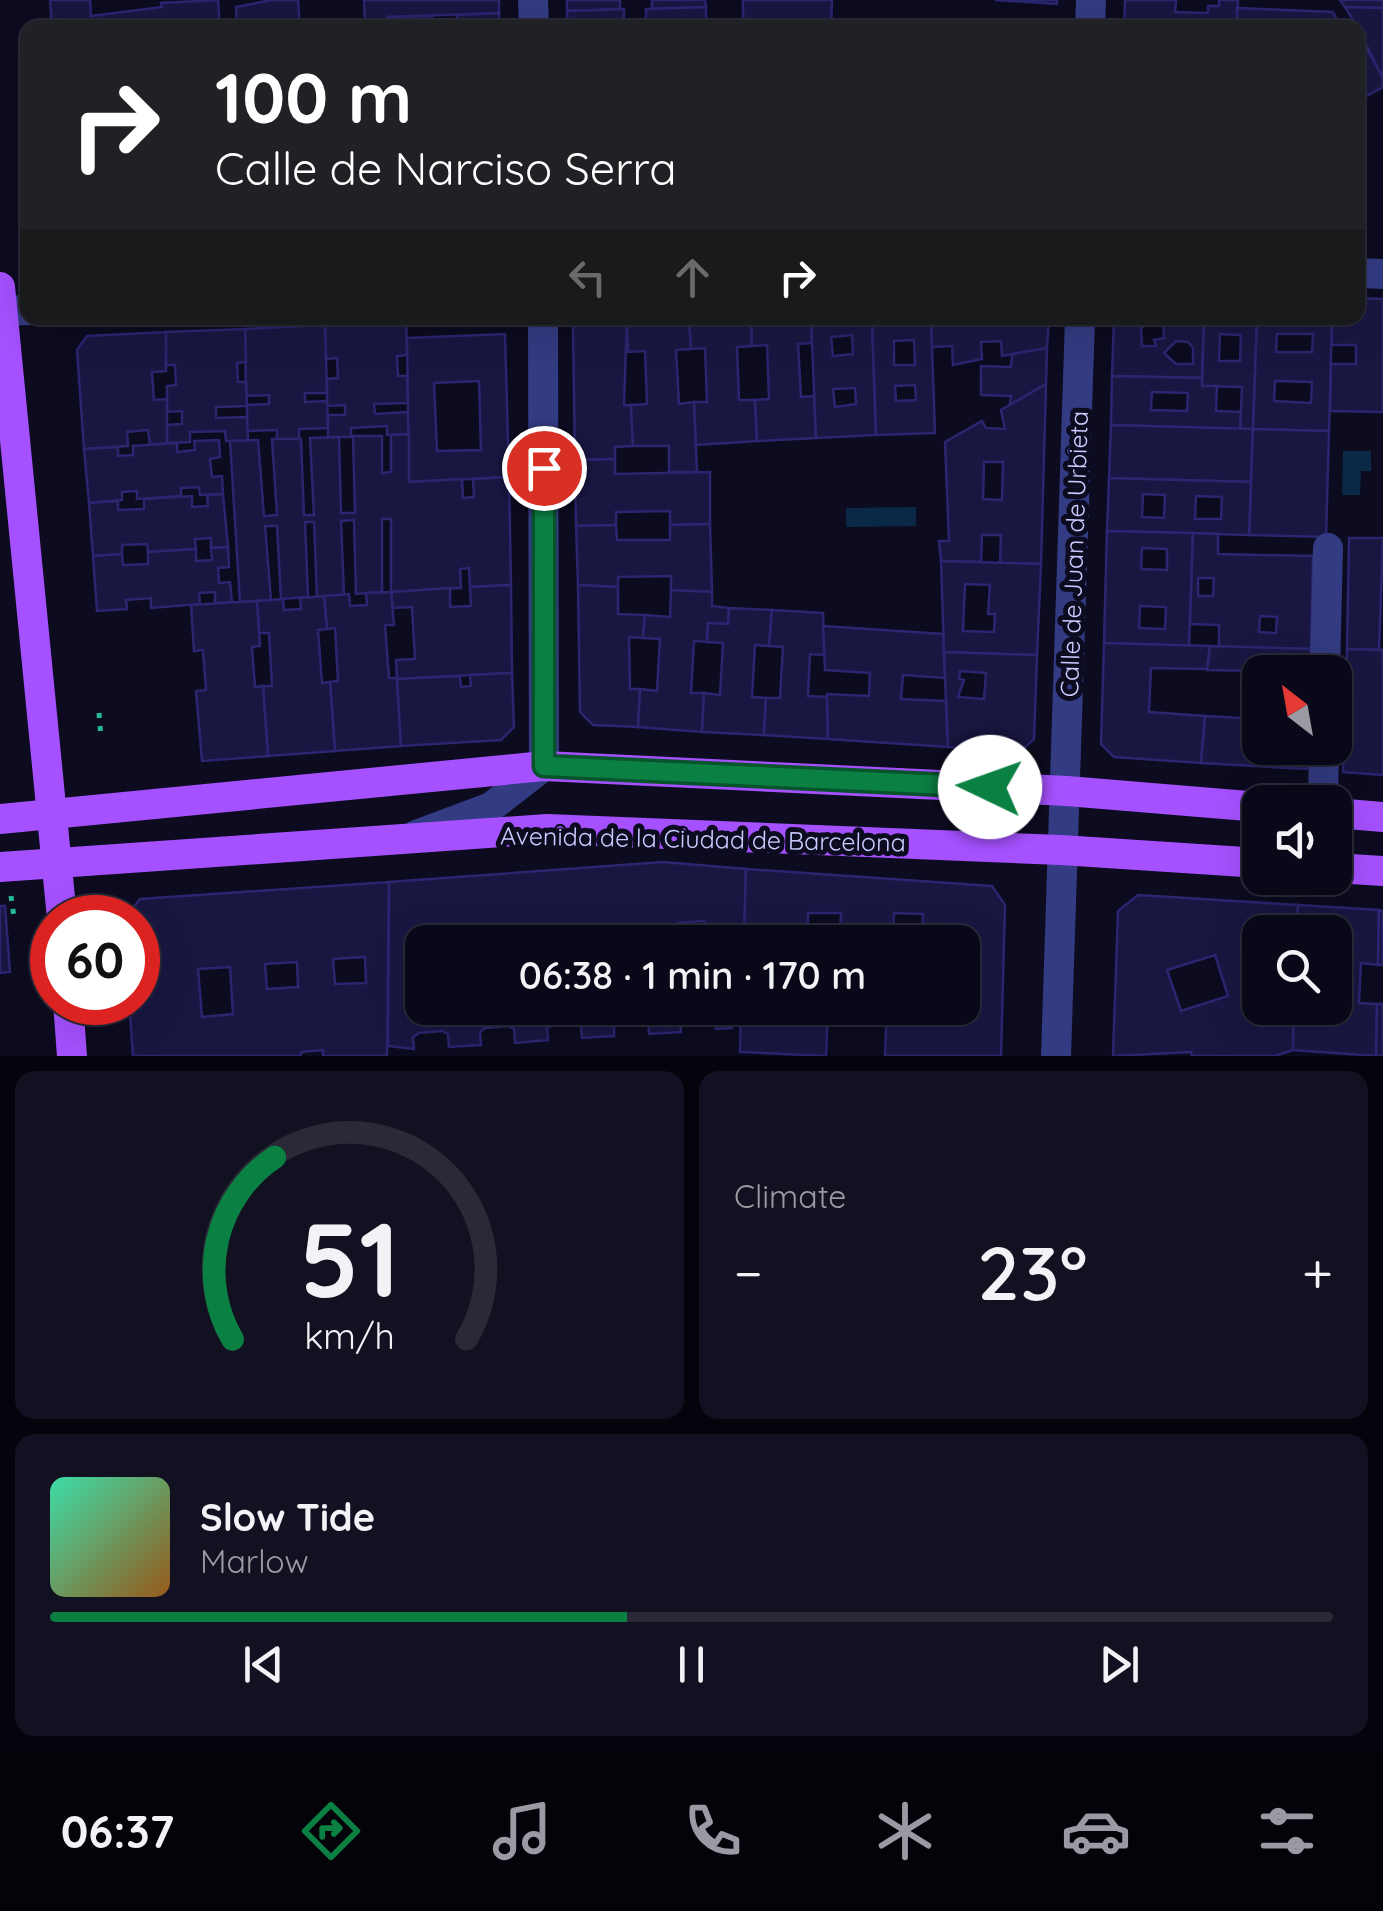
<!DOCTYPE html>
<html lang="en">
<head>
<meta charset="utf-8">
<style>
	:root { --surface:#090818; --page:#121121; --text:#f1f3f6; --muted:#999aa2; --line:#292937; --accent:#0b8043 }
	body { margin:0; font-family:Quicksand,sans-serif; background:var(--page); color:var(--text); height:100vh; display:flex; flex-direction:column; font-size:38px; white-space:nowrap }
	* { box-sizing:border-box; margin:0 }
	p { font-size:32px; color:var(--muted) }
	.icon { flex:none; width:55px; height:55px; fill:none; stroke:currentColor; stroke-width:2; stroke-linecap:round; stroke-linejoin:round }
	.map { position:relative; height:1056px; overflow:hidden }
	.details { display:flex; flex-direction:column; gap:15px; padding:15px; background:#05040d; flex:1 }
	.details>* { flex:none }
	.banner { position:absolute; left:20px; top:20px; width:1345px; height:305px; border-radius:20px; box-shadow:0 10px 40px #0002,0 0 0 2px var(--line); background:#202124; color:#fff; overflow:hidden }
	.needle { width:65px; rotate:329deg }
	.buttons { position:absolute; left:1242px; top:655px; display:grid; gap:20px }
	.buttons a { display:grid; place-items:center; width:110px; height:110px; border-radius:20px; background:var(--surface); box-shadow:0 10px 40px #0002,0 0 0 2px var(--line); font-size:50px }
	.speed { position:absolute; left:30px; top:895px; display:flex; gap:20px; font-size:50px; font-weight:700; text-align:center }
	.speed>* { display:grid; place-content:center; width:130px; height:130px; border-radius:50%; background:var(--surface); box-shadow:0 10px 40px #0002,0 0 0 2px var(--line); line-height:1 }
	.speed .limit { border:15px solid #d22; background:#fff; color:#111 }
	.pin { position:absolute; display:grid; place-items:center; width:85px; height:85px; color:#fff; margin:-42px; border:5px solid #fff; border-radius:50%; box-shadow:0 2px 10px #0007 }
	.me { position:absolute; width:110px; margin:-55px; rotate:273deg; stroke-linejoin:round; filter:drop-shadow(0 0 8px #0008) }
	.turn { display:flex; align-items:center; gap:35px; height:210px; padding:0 30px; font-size:45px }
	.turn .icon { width:130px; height:130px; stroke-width:2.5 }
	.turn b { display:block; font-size:70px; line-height:85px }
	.lanes { display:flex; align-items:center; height:95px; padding:0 30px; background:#0003; justify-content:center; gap:50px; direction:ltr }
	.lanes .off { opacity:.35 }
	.big { font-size:75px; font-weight:600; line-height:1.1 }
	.details .widget { flex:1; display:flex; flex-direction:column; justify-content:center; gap:15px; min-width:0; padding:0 35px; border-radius:20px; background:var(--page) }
	.details .dial { align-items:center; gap:0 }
	.dial svg { height:260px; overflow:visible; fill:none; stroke:var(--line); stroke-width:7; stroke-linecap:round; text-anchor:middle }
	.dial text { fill:var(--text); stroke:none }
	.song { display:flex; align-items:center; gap:30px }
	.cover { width:120px; height:120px; border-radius:15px; background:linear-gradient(135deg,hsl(160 70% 55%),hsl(30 70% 35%)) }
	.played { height:10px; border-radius:5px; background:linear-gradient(90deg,var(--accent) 45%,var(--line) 45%) }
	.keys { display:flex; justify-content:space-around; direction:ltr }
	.heat { display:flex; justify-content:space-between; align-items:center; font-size:55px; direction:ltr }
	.details .tiles { flex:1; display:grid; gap:15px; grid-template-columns:1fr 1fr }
	.widget:last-child { grid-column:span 2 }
	.trip { position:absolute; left:405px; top:925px; width:575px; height:100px; border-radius:20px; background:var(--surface); box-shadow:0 10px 40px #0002,0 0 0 2px var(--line); font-weight:600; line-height:100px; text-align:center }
	.menu { display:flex; height:160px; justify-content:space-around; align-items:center; background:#04030a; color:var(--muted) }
	.menu .icon { width:70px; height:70px }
	.menu .selected { color:var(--accent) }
	.menu b { font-size:45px; color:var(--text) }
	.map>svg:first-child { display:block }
	.water { fill:#092946 }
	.building { fill:#191642; stroke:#2a2670; stroke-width:2.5; fill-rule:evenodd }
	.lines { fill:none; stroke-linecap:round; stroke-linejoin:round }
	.path { stroke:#25b89a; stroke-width:5; stroke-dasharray:5 8; stroke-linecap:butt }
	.minor { stroke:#333b82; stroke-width:30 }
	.major { stroke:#a551ff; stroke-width:30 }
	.route-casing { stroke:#07532c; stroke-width:25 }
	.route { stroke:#0b8043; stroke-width:18 }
	.labels { text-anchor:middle; stroke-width:10; stroke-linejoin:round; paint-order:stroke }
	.street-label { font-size:25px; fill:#caccff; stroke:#0c0b20 }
</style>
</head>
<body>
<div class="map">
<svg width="1383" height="1056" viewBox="0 0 1383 1056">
	<rect width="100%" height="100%" fill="#0c0b20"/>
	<g class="water">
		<polygon points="1343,451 1371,451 1371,471 1361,471 1360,495 1342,495"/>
		<polygon points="916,507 916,526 846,527 846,508"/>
	</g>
	<g class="building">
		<polygon points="50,0 90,0 91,16 162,7 161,3 218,0 220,28 52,28"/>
		<polygon points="272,0 298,0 300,28 237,28 236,7"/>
		<polygon points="364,0 499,0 499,13 388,17 388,28 365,28"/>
		<polygon points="567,0 620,0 620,9 567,11"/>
		<polygon points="652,0 705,0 706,7 652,9"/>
		<polygon points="743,0 832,0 831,28 743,28"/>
		<polygon points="995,0 1057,0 1057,4"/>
		<polygon points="1125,0 1176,0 1175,12 1208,13 1208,6 1219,6 1219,0 1238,0 1237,28 1124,28"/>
		<polygon points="1340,0 1383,0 1383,8 1345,7"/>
		<polygon points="706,7 706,27 568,28 567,11 624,9 624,22 646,21 646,9"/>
		<polygon points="1345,7 1383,8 1383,78 1358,28"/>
		<polygon points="1237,8 1333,12 1341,28 1237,28"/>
		<polygon points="499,13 500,28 457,28 457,15"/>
		<polygon points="432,16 432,28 388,28 388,17"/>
		<polygon points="1361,39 1383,78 1383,87 1359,100"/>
		<polygon points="1358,298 1383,299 1383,412 1330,411 1331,364 1356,364 1356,345 1332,345 1332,318 1358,318"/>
		<polygon points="582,318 627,318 624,405 631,405 633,446 615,447 615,459 575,460 573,328"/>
		<polygon points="627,318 689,318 691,349 676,350 679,404 694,402 697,472 669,472 669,446 633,446 631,405 647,404 645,351 628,352"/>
		<polygon points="689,318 751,318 752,346 737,347 739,400 755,400 757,441 696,445 694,402 707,402 705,348 691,349"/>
		<polygon points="751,318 811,318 812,343 798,344 801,397 814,396 816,438 757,441 755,400 769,399 767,345 752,346"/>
		<path d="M811,318H872L876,435L816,438ZM852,335L853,354L833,356L831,337ZM855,388L856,404L835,407L833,389Z"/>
		<path d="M872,318H931L935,433L876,435ZM914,340L915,365H894V341ZM915,385L916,400L896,401L895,386Z"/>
		<polygon points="931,318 1049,318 1047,348 1002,356 1001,341 981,342 982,359 953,365 952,346 932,347"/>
		<path d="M1114,318H1204L1202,378L1112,376ZM1149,321H1163L1164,338L1154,340L1156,346H1142L1141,328ZM1176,341L1188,342L1193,348V364H1176L1164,353Z"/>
		<path d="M1204,318H1257L1253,429H1240L1242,387L1202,386ZM1220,334L1241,335L1240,361H1219Z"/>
		<path d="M1257,318H1332L1329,431L1253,429ZM1277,334H1313L1312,352H1276ZM1275,381L1312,382L1311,403L1274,401Z"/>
		<polygon points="406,322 407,355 397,356 398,376 407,376 408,403 374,404 375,414 408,412 409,434 387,435 387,426 351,428 351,437 328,437 328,415 345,415 345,405 327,406 327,379 338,378 337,358 326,359 325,325"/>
		<polygon points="325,325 327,393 305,393 305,402 327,401 328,428 299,429 299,439 277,439 277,430 247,431 247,405 269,404 269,395 246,396 245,329"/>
		<polygon points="245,329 246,362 237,363 238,382 246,382 247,406 216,407 216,418 247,417 248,441 226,441 225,431 190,432 190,442 167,443 167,425 182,424 182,411 167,412 167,386 176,385 175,365 166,365 166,332"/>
		<polygon points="166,332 166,371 152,372 154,400 167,399 167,443 150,445 148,430 127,432 128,446 84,449 77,350 87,336"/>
		<path d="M505,334L509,477L409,482L407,338ZM479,381L481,450L437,451L434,383Z"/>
		<polygon points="1047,348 1046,384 1010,405 1011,396 981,395 981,366 1011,367 1012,354"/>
		<path d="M1112,376L1202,378V386H1217L1216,411L1241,412L1240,429L1111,425ZM1152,392L1188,393L1187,411L1151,410Z"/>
		<path d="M1046,384L1041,564L1000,563L1001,535H982L981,562L941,561L939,541H949L945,442L982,421L986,428L1005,429L1001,410ZM984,462H1003L1002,500L983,499Z"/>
		<polygon points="1111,425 1253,429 1251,482 1109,478"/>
		<polygon points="1253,429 1329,431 1326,537 1249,535"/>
		<polygon points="409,434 409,482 462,479 463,498 474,497 473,479 509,477 511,585 470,587 469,568 460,569 461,588 391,592 391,519 382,519 382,592 356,594 354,520 341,521 344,595 317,597 314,522 305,522 308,597 281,599 277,526 265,526 271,600 240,602 230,441 258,440 264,516 277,515 272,439 301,439 304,515 314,515 310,438 339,437 341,513 355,513 353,436 382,436 382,473 391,472 391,435"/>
		<polygon points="219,440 220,457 210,459 212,477 222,476 223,494 200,495 199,487 181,488 181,496 137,499 137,491 122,492 122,500 89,503 84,449 118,447 118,456 133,455 133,446 177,443 177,452 195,450 194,441"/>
		<polygon points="615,459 615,474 710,472 710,524 670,525 670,511 616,512 616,525 576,526 575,460"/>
		<path d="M1109,478L1251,482L1249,535L1107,531ZM1143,494L1165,495L1164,518L1142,517ZM1196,496L1222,497L1221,519H1195Z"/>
		<polygon points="223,494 228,547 211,548 211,538 195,539 196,549 148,552 147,544 122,545 122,554 93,556 89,503 118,501 118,510 144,509 144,499 192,496 192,507 208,506 207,495"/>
		<polygon points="710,524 712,592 671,590 671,576 618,577 618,587 578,585 576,526 616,525 617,540 670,540 670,525"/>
		<path d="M1107,531L1193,533L1189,646L1104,643ZM1142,548L1167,549V570L1141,569ZM1140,606L1166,607L1165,629L1139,628Z"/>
		<path d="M1193,533L1218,534V554L1313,556L1311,649L1219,647V625L1190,624ZM1198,578H1214L1213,596H1198ZM1260,616L1277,617L1276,633L1259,632Z"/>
		<polygon points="1349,538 1383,538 1379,650 1347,649"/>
		<polygon points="228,547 229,567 218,568 219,583 230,582 232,602 215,603 215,592 199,593 200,604 151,608 151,598 126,600 127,609 97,611 93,556 122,554 123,565 148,564 148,552 196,549 196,561 212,560 211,548"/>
		<path d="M941,561L1041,564L1037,655L944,652ZM965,584L990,585L988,614H995L994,632L963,631Z"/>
		<polygon points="511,585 512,673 397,679 396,660 415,659 412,607 393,608 391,592 450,588 450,607 471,606 470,587"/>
		<polygon points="578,585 618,587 618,614 645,615 643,638 629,637 630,689 640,689 638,727 593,725 580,712"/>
		<polygon points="671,590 712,592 712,606 729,608 728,624 708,623 707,642 694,641 691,693 704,693 702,732 638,727 640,689 657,691 660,639 643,638 645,615 670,617"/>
		<polygon points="391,592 394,625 385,625 389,678 397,678 401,746 335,751 330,682 338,681 335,628 327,629 324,596 349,594 350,606 367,605 366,593"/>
		<polygon points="324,596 327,629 318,630 322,683 330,682 335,751 268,756 263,686 272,686 269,633 259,633 257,601 283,599 284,610 301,609 300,598"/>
		<polygon points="257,601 260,646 252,647 255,687 263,686 268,756 202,761 196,691 206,690 203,650 194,651 191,605"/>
		<polygon points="729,608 772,610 769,646 755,645 752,697 766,698 764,735 702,732 704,693 720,695 723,643 707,642 708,623 728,624"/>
		<polygon points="772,610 823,613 825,655 810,654 808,696 827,697 828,739 764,735 766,698 780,698 783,647 769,646"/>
		<polygon points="823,626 943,634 945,678 903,675 901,699 946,701 948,747 828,739 827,694 869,696 870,673 825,670"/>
		<polygon points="1104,643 1210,646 1207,669 1151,668 1149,712 1205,716 1201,763 1114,757 1101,744"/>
		<polygon points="1210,646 1311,649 1310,672 1207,670"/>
		<polygon points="1347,649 1383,650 1383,775 1343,772"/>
		<path d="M944,652L1037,655L1034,739L1021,751L948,747ZM960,671L986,673L984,699L958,697L964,680L959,679Z"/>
		<polygon points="512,673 514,727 501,740 401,746 397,679 460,676 461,687 471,686 470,675"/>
		<polygon points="1205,716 1260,719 1260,748 1308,748 1307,769 1201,763"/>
		<polygon points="663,862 746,869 744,942 705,942 704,921 678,923 679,942 639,942 638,925 612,927 613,942 572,942 571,930 545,931 546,942 504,942 504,936 478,938 478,942 411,942 413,983 422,983 422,1008 727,1008 728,1013 741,1012 741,1022 732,1022 732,1028 716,1029 715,1016 709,1013 685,1014 680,1019 681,1032 649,1034 648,1020 642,1018 614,1023 614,1036 582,1038 581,1025 576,1022 547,1027 548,1040 515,1043 514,1029 508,1026 485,1028 480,1032 481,1045 449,1047 448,1034 442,1031 419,1033 413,1037 414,1049 388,1046 389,882"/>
		<path d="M746,869L992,886L1005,905L1001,1056H885L887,1008H962V942H787V938L744,937ZM808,913H841L840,934H808ZM894,913L923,914L922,936L893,935Z"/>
		<path d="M389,882L387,1056H323V1050L302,1052L300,1056H133L129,1002H138V918H125L140,899ZM365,957L366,983L335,984L333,959ZM297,962L298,987L267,989L265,964ZM230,967L233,1014L202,1017L198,969Z"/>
		<path d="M1138,895L1298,905L1297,932H1260L1257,962L1260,1008H1294L1293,1050L1275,1056H1192L1191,1052L1113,1056L1118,911ZM1215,955L1228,996L1181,1011L1167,970Z"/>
		<polygon points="1298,905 1379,910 1378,965 1361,963 1359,1003 1377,1004 1376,1056 1293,1050 1294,1008 1335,1008 1335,932 1297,932"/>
		<polygon points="0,906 5,906 10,972 0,973"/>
		<polygon points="1379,910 1383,911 1383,965 1378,965"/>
		<polygon points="1377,1004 1383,1004 1383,1056 1376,1056"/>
		<polygon points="741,1008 828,1008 826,1056 740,1052"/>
	</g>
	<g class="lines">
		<g class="path">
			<polyline points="99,713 101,738"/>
			<polyline points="11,896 14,917"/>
		</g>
		<g class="minor">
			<polyline points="533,0 534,28"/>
			<polyline points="1090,28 1091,0"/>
			<polyline points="1358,273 1383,274"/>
			<polyline points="0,311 28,310"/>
			<polyline points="1325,672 1328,548"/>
			<polyline points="1323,802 1324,748"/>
			<polyline points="416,835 491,807 544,766 543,318"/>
			<polyline points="1056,1056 1080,318"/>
		</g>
		<g class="major">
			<polyline points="0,287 62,918"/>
			<polyline points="1335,813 1383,817"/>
			<polyline points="0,819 544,766 1067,791 1260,807"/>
			<polyline points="0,867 547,829 1061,850 1260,863"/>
			<polyline points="1335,868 1383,871"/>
			<polyline points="68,1002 72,1056"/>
		</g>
	</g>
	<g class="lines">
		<defs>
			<polyline id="route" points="544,468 544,766 990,787"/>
		</defs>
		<use href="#route" class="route-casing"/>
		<use href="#route" class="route"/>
	</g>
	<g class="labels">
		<g class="street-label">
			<text transform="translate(1074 554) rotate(-88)" y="9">Calle de Juan de Urbieta</text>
			<text transform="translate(703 839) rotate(1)" y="9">Avenida de la Ciudad de Barcelona</text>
		</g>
	</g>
</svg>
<div class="buttons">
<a><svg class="needle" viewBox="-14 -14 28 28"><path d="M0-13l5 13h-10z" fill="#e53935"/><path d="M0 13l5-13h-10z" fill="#999aa2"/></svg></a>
<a><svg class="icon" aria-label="sound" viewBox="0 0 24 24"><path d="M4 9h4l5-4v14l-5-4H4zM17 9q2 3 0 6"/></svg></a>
<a><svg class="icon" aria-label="search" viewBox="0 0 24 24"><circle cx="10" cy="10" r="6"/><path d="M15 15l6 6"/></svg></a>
</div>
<div class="speed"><div class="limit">60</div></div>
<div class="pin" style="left:544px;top:468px;background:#d93025"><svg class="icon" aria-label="arrive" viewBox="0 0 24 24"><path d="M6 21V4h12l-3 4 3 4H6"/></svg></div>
<svg class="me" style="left:990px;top:787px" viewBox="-20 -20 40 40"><circle r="19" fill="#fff"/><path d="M0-13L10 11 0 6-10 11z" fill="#0b8043"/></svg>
<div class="trip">06:38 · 1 min · 170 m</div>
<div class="banner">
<div class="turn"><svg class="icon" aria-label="right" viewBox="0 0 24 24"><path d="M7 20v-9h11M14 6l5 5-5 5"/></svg><div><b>100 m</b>Calle de Narciso Serra</div></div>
<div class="lanes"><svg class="icon off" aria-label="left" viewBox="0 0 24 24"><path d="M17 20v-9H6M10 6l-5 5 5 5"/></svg><svg class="icon off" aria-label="ahead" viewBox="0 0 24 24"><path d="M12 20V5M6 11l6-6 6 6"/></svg><svg class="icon" aria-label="right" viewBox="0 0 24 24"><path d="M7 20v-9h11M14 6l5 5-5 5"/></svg></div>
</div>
</div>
<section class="details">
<div class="tiles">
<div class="widget dial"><svg viewBox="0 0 100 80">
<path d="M14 69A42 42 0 1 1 86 69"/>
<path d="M14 69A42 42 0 0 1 27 13" stroke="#0b8043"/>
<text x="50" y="56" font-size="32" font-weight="700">51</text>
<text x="50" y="72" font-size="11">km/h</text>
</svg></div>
<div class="widget"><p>Climate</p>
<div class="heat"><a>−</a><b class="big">23°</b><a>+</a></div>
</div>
<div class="widget">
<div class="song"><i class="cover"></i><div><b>Slow Tide</b><p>Marlow</p></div></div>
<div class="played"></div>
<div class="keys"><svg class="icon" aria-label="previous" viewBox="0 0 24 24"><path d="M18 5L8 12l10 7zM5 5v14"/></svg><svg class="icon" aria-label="pause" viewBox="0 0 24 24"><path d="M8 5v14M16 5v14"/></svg><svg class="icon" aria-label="next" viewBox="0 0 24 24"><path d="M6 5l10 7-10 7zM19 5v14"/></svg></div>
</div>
</div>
</section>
<nav class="menu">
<b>06:37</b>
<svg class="icon selected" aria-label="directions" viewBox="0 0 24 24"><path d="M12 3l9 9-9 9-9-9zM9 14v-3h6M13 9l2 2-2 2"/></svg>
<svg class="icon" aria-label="music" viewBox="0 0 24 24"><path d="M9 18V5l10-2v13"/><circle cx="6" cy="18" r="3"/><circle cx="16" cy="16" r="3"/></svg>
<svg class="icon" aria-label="phone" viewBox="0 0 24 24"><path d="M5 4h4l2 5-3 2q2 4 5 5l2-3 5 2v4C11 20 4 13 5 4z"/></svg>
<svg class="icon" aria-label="climate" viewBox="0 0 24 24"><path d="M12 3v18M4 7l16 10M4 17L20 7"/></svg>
<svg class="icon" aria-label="car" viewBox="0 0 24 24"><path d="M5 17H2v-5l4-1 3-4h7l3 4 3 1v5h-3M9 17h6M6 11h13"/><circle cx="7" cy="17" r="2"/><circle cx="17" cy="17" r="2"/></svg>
<svg class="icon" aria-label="filters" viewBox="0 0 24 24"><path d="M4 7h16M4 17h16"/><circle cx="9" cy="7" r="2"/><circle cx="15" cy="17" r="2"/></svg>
</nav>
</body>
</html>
